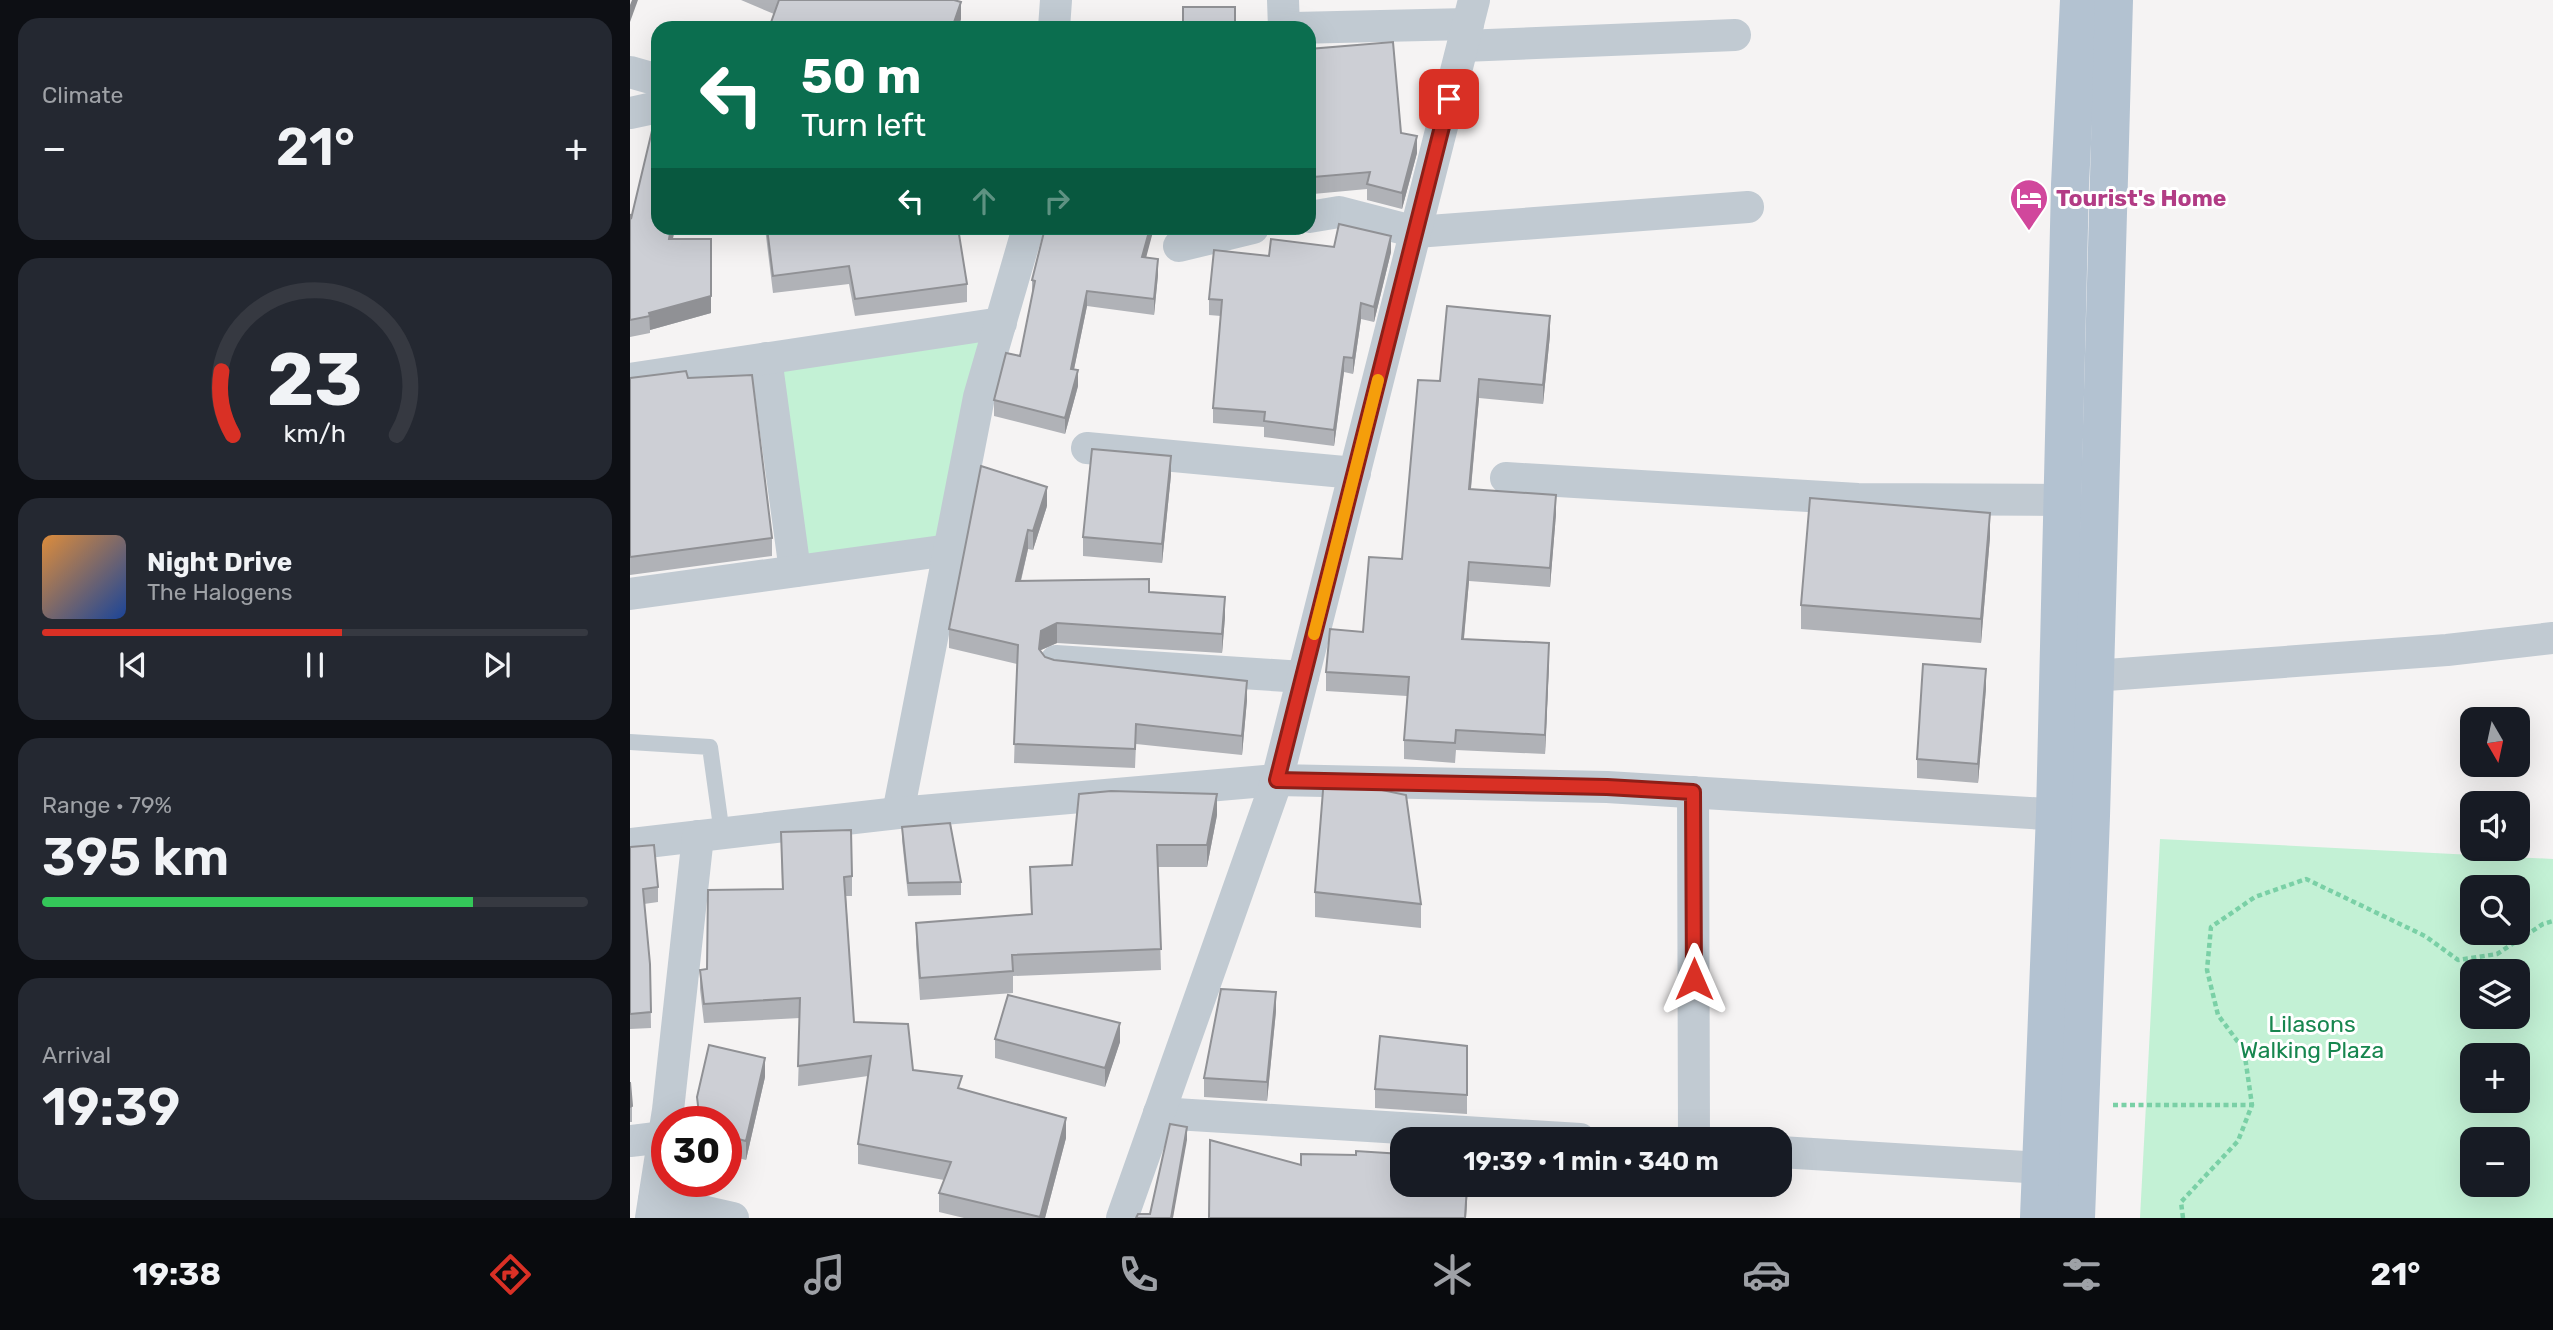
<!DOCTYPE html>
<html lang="en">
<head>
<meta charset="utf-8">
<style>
	:root { --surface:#171b24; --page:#242831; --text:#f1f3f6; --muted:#9ea1a6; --line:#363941; --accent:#d93025 }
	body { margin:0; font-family:Rubik,sans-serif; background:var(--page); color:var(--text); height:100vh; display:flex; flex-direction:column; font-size:26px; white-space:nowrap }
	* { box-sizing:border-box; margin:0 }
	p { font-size:23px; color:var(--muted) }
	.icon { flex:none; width:38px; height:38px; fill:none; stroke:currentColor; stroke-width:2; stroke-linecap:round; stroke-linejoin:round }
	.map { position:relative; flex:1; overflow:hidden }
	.drawer { display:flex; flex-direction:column; gap:18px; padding:18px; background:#0d0f14; width:630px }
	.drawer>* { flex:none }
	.guide { position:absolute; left:21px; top:21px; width:665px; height:214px; border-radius:21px; box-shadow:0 7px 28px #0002; background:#0b6e4f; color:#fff; overflow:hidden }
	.needle { width:46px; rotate:171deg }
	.tools { position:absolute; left:1830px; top:707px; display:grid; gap:14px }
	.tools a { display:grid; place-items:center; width:70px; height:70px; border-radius:14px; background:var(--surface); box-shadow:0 7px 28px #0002; font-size:35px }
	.speed { position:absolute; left:21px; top:1106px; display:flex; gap:14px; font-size:35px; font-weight:700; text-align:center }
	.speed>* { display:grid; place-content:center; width:91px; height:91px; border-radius:50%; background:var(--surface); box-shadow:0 7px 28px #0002; line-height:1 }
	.speed .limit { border:10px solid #d22; background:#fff; color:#111 }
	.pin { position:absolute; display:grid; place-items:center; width:60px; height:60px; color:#fff; margin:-30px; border-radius:14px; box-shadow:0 4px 10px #0006 }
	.me { position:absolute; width:77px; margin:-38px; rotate:0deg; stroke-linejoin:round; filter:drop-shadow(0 0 5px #0008) }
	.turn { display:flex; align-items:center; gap:24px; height:147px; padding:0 35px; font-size:32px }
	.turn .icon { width:91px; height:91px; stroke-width:2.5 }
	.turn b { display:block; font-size:49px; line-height:60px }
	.lanes { display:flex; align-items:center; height:66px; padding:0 35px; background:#0003; justify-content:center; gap:35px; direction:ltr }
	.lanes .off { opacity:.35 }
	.big { font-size:52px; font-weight:600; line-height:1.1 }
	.drawer .tile { flex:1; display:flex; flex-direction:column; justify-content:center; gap:10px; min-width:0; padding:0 24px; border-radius:21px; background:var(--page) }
	.drawer .dial { align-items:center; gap:0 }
	.dial svg { height:182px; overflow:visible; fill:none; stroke:var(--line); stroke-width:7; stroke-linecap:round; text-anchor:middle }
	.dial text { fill:var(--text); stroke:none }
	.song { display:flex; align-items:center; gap:21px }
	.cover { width:84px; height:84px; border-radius:10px; background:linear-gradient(135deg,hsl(30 70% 55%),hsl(220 70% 35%)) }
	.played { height:7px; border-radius:4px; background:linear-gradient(90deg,var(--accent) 55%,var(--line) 55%) }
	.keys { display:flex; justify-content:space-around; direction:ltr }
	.heat { display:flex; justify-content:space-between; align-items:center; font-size:38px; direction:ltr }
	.charge { height:10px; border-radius:5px; background:linear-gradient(90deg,#34c759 79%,var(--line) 0) }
	.trip { position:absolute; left:760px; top:1127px; width:402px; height:70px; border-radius:21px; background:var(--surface); box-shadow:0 7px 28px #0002; font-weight:600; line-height:70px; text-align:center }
	.tabs { display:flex; height:112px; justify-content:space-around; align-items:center; background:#090b0e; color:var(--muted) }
	.tabs .icon { width:49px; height:49px }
	.tabs .on { color:var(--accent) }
	.tabs b { font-size:32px; color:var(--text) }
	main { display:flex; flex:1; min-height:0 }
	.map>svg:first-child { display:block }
	.green { fill:#c3f1d5; fill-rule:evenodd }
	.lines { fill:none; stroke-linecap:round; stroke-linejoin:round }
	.path { stroke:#7ad0a6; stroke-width:4.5; stroke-dasharray:5 3.5; stroke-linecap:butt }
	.service { stroke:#c1cad2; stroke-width:16 }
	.minor { stroke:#c1cad2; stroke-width:32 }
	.primary { stroke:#b3c2d1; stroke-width:38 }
	.wall { fill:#b0b2b7 }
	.shaded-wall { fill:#909195 }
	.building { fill:#cdcfd5; stroke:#909195; stroke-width:2 }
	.route-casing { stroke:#8d1f18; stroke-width:18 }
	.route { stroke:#d93025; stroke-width:12 }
	.slow { stroke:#f59e0b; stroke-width:12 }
	.labels { text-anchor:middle; stroke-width:6; stroke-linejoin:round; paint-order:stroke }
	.hotel-label { font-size:23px; font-weight:bold; fill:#b23c85; stroke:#fff; text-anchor:start }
	.park-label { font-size:23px; fill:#17864f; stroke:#fff }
</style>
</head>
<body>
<main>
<section class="drawer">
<div class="tile"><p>Climate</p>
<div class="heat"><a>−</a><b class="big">21°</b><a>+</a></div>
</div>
<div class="tile dial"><svg viewBox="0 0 100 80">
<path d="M14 69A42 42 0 1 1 86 69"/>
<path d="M14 69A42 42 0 0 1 9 41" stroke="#d93025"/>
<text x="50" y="56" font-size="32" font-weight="700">23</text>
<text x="50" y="72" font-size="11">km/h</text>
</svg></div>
<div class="tile">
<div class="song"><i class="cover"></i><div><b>Night Drive</b><p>The Halogens</p></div></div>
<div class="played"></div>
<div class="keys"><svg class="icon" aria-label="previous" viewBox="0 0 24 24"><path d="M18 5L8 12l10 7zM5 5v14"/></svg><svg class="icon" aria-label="pause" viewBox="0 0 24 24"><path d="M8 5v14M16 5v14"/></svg><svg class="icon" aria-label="next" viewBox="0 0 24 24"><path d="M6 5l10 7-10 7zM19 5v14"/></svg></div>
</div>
<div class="tile"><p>Range · 79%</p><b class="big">395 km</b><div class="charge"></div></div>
<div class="tile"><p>Arrival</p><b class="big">19:39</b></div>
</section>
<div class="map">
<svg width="1923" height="1218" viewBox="0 0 1923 1218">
	<rect width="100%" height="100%" fill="#f5f3f3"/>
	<g class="green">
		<polygon points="351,340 309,541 179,559 148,365"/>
		<path d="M1530,839L1923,859V1218H1510ZM1843,887H1888V933H1843ZM1843,971H1888V1017H1843ZM1843,1055H1888V1101H1843ZM1843,1139H1888V1185H1843Z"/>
	</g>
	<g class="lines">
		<g class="path">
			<polyline points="1483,1105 1622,1105"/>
			<polyline points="1553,1218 1551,1202 1608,1141 1622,1105 1614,1050 1588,1015 1577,970 1581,927 1625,897 1676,879 1795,936 1828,960 1867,954 1913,924 1923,921"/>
		</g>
		<polyline class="service" points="0,742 80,747 92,834"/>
		<g class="minor">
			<polyline points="653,0 654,28"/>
			<polyline points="424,28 426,0"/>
			<polyline points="664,28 838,24"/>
			<polyline points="833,46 1105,35"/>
			<polyline points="0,72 28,80"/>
			<polyline points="0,113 28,107"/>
			<polyline points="679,217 709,212 786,232 1118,207"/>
			<polyline points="549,246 623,228"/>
			<polyline points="136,358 165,571"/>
			<polyline points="0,379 371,323"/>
			<polyline points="457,448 725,473"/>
			<polyline points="876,478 1228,499 1433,500"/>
			<polyline points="0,594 319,550"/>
			<polyline points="426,661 673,677"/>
			<polyline points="1463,676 1817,650 1923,638"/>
			<polyline points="1063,792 1064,1139"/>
			<polyline points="268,813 349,397 398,228"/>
			<polyline points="0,844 268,813 647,780 977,787 1449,816"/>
			<polyline points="529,1113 950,1139"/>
			<polyline points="0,1141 34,1137"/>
			<polyline points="1150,1152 1411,1168"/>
			<polyline points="24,1200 103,1218"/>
			<polyline points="21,1218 38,1110 68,836"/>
			<polyline points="492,1218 647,780 844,0"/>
		</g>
		<g class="primary">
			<polyline points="1409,1218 1425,814 1440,185 1449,0"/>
			<polyline points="1446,1218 1461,816 1484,0"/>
		</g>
	</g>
	<g class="wall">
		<polygon points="111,0 324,0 331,19 328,28 139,28 144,14"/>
		<polygon points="679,49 771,133 787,153 772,209 737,200 737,189 683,194 679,193"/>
		<polygon points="0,214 1,219 28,228 45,228 43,239 81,313 20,330 20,333 0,337"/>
		<polygon points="135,228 213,228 213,229 337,284 337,302 225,316 219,284 143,293"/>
		<polygon points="704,247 761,252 744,322 731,319 723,374 714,372 704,446 634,437 634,427 583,423 583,408 591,316 579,315 579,299 639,256"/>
		<polygon points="516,258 528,275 524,315 457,306 444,369 448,386 435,434 364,416 364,400 390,356 402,296 402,280"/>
		<polygon points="920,335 913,404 849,398 841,489 926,514 920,587 839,581 834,639 919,662 915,754 826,750 825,763 774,759 774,740 777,696 696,691 696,672 733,632 772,559 810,381"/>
		<polygon points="0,378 58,378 142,538 142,556 0,575"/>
		<polygon points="541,475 532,563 453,556 453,537"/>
		<polygon points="417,506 403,550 398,549 391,581 519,592 595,617 592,653 427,643 411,650 411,651 415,657 424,660 617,700 612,755 506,744 505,768 384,763 387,664 319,648 319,629"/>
		<polygon points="1360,537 1351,643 1171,629 1171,605"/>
		<polygon points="1356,688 1348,783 1287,778 1287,759"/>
		<polygon points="587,815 577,867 528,867 531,970 383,976 383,993 290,1000 286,944 286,923 401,914 400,867 442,865"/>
		<polygon points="272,827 331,882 331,895 278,896 272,840"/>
		<polygon points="151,832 222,876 222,896 216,896 224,1022 283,1070 332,1089 436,1138 415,1218 334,1218 309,1212 309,1193 314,1180 228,1164 228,1144 238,1076 168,1086 170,1018 74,1023 70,989 70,970 77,969 152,889"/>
		<polygon points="0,847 28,887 28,902 14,904 20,964 21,1028 0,1029"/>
		<polygon points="685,892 791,904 791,928 685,917"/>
		<polygon points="646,1011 637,1101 574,1097 574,1078"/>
		<polygon points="365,1039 490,1042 475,1087 365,1058"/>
		<polygon points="837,1046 837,1114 745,1108 745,1089"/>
		<polygon points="135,1077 116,1160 96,1155 96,1122 68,1122 67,1097"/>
		<polygon points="0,1082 2,1106 2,1122 0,1122"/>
	</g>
	<g class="shaded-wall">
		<polygon points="2,0 8,0 0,22 0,5"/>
		<polygon points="331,2 331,19 328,28 322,28"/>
		<polygon points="787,136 787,153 772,209 772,193"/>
		<polygon points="41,228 45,228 39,256 39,239"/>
		<polygon points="520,228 524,228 512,273 512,257"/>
		<polygon points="761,236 761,252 744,322 744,307"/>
		<polygon points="528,259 528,275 524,315 524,299"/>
		<polygon points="457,291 457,306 441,384 441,369"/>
		<polygon points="81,296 81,313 20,330 19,313"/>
		<polygon points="731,303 731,319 723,374 723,358"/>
		<polygon points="920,316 920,335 913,404 913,385"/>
		<polygon points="714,357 714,372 704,446 704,430"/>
		<polygon points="448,370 448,386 435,434 435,418"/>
		<polygon points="849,379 849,398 839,508 839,489"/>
		<polygon points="541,456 541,475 532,563 532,544"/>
		<polygon points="417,487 417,506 403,550 403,531"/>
		<polygon points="926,495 926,514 920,587 920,568"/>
		<polygon points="1360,513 1360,537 1351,643 1351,619"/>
		<polygon points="398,530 398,549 386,600 386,581"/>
		<polygon points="839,562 839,581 832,658 832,639"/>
		<polygon points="595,597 595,617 592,653 592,634"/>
		<polygon points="427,623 427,643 411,650 409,668 409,649 411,631"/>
		<polygon points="919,643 919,662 915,754 915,735"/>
		<polygon points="1356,669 1356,688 1348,783 1348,764"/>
		<polygon points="617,681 617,700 612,755 612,736"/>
		<polygon points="587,794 587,815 577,867 577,845"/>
		<polygon points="646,992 646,1011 637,1101 637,1082"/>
		<polygon points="490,1023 490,1042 475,1087 475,1068"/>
		<polygon points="135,1058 135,1077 116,1160 116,1141"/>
		<polygon points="436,1118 436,1138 415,1218 410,1218"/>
		<polygon points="557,1127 557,1140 543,1218 541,1218"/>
		<polygon points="837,1185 838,1185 836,1218 835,1218"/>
	</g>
	<g class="building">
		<polygon points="149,0 324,0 331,2 322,28 139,28"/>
		<rect x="553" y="7" width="52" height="21"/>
		<polygon points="763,42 771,133 787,136 772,193 737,184 740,172 683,177 679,177 679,49"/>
		<polygon points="25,118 28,119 28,228 41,228 39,239 81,239 81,296 19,313 20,316 0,320 0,214 1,219"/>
		<polygon points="709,224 761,236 744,307 731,303 723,358 714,357 704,430 634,421 635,412 583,408 592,300 579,299 584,250 639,256 641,239 704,247"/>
		<polygon points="137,228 209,228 209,229 219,228 328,228 337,284 225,299 219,266 143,276"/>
		<polygon points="415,228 520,228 512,257 528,259 524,299 457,291 441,369 448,370 435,418 364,400 376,353 390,356 405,281 402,280"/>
		<polygon points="817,306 920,316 913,385 849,379 839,489 926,495 920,568 839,562 832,639 919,643 915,735 826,730 825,743 774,740 779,677 696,672 700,629 733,632 739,557 772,559 788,380 810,381"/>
		<polygon points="56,371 58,378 122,375 142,538 0,557 0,378"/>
		<polygon points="462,449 541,456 532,544 453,537"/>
		<polygon points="351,466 417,487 403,531 398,530 386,581 519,579 519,592 595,597 592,634 427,623 411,631 409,649 415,657 424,660 617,681 612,736 506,724 505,749 384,744 388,645 319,629"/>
		<polygon points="1180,498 1360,513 1351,619 1171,605"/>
		<polygon points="1293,664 1356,669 1348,764 1287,759"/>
		<polygon points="694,778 776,795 791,904 685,892"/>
		<polygon points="481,791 587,794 577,845 527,845 531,949 382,955 383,971 290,978 286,923 402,914 400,867 442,865 449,794"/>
		<polygon points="320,823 331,882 278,883 272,827"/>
		<polygon points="221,830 222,876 214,877 224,1022 278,1024 283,1070 332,1076 328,1088 436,1118 410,1217 309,1193 321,1162 228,1144 241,1056 168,1066 170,998 74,1004 70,970 77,969 78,890 153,889 151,832"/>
		<polygon points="24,845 28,887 13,889 20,964 21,1012 0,1014 0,847"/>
		<polygon points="591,989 646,992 637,1082 574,1078"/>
		<polygon points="378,995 490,1023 475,1068 365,1039"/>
		<polygon points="750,1036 837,1046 837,1095 745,1089"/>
		<polygon points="79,1045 135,1058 116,1141 96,1136 96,1122 70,1122 67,1097"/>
		<polygon points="0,1082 2,1106 0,1107"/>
		<polygon points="540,1124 557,1127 541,1218 506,1218 508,1214 520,1214"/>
		<polygon points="580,1140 671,1165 671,1154 726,1155 726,1151 772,1154 772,1185 837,1185 835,1218 579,1218"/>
	</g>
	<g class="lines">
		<defs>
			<polyline id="route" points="819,99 647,780 977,787 1063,792 1064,979"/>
		</defs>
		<use href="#route" class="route-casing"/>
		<use href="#route" class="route"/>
		<polyline class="slow" points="684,634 748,380"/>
	</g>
	<defs>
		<symbol id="hotel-pin" viewBox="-11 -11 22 30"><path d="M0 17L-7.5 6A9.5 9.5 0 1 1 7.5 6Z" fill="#d1479c" stroke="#fff"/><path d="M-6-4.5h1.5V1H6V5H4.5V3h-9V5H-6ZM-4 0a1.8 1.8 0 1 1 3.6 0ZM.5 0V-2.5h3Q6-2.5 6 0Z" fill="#fff"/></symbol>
	</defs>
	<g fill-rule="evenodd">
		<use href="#hotel-pin" x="1377" y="176" width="44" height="60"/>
	</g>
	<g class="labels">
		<g class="hotel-label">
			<text x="1426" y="206">Tourist's Home</text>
		</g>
		<g class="park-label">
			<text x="1682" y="1032">Lilasons<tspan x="1682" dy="26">Walking Plaza</tspan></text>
		</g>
	</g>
</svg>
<div class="tools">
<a><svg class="needle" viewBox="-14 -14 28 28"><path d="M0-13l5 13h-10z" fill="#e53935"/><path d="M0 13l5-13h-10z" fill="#9ea1a6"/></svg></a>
<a><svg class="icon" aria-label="sound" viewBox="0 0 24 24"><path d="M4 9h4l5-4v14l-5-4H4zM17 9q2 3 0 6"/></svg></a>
<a><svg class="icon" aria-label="search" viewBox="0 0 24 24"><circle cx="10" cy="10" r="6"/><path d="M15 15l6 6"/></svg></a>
<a><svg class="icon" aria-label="layers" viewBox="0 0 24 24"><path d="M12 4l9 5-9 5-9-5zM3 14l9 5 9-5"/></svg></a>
<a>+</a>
<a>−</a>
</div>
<div class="speed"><div class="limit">30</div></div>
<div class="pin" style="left:819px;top:99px;background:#d93025"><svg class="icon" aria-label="arrive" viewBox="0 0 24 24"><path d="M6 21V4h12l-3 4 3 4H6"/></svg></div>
<svg class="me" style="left:1064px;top:979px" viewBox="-20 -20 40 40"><path d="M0-17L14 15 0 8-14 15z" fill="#d93025" stroke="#fff" stroke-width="4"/></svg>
<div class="trip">19:39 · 1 min · 340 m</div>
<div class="guide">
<div class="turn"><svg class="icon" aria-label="left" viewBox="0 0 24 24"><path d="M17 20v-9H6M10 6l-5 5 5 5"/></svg><div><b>50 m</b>Turn left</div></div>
<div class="lanes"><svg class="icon" aria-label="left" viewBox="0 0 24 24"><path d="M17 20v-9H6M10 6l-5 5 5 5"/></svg><svg class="icon off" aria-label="ahead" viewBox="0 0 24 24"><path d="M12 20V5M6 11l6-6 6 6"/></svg><svg class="icon off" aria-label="right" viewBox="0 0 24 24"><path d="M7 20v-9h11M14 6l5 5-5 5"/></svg></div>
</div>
</div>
</main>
<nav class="tabs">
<b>19:38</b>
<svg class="icon on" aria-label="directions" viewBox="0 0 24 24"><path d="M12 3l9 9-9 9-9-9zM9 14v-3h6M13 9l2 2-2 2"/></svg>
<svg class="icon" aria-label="music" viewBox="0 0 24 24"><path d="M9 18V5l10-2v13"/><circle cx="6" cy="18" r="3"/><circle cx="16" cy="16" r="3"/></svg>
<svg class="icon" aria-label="phone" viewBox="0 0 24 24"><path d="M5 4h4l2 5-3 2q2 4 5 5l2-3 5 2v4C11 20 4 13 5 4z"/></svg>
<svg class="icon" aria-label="climate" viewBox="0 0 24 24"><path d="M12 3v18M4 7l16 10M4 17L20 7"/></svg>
<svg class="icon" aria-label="car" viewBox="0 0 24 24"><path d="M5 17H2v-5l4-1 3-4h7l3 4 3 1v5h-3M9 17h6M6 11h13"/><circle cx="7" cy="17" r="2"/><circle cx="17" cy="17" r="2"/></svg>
<svg class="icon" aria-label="filters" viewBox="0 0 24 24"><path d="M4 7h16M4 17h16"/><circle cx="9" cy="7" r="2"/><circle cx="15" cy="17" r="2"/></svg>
<b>21°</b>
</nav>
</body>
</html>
